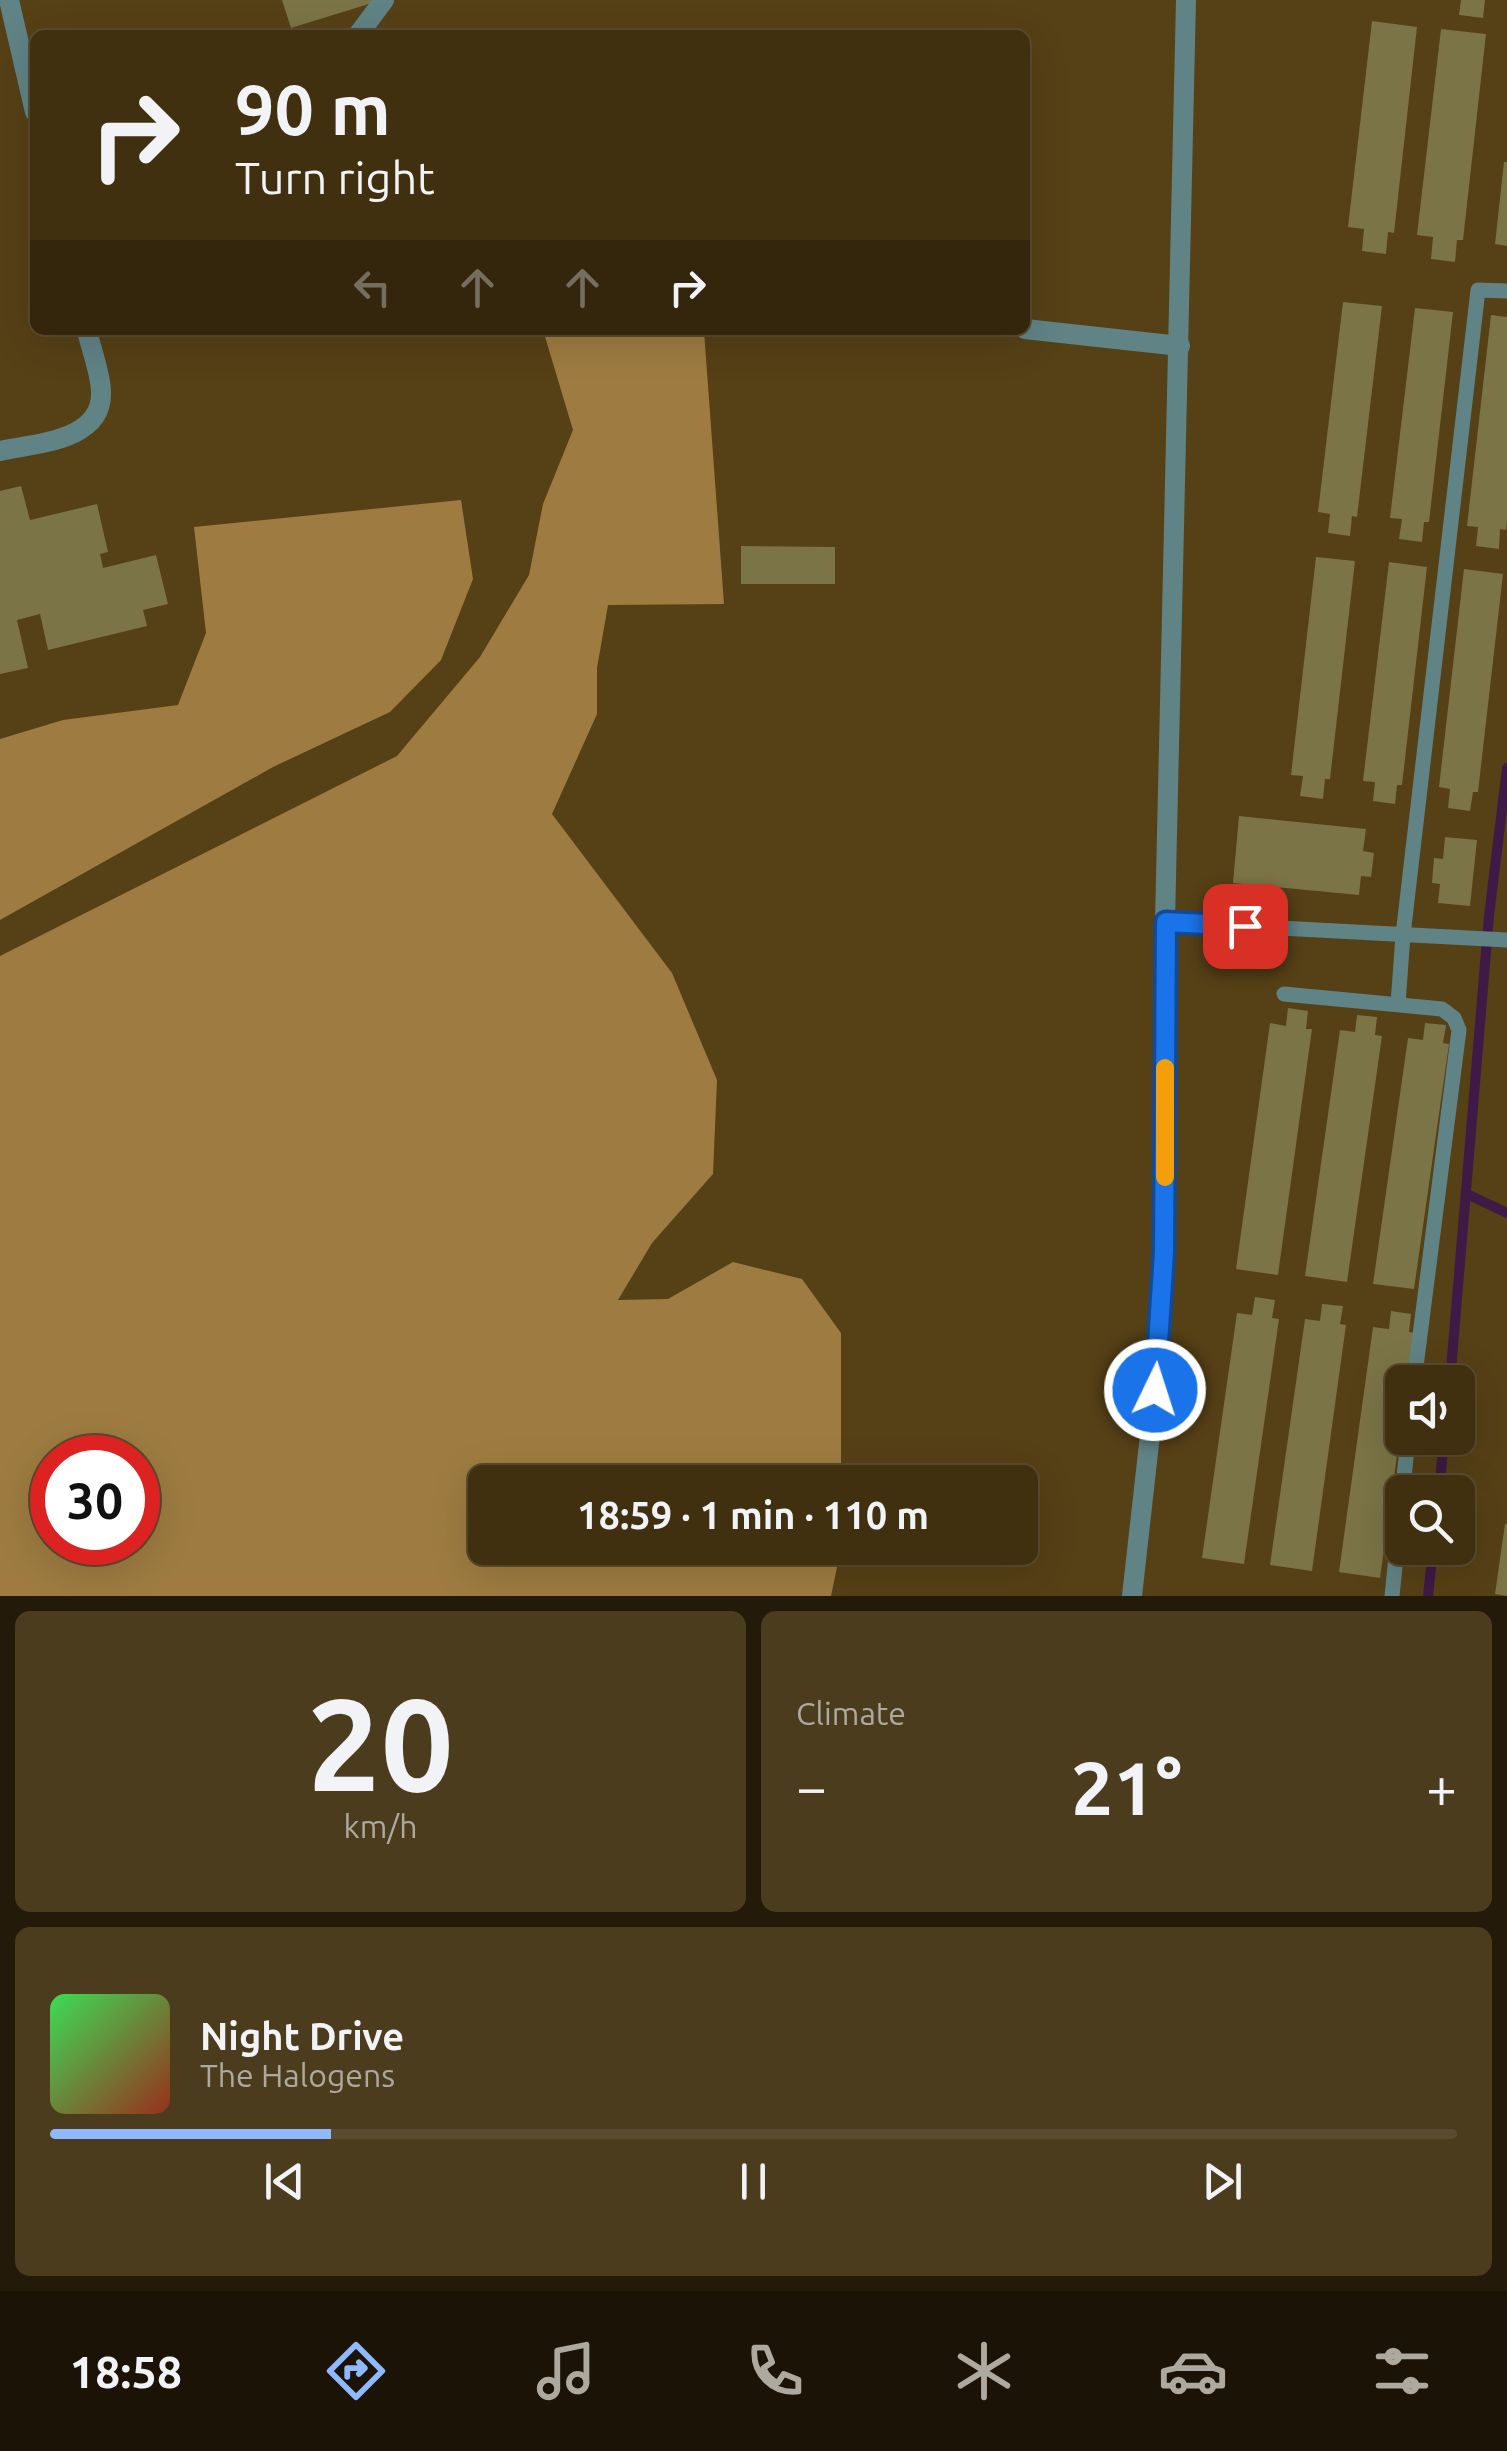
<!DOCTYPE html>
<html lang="en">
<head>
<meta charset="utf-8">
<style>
	:root { --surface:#403010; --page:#4b3c1e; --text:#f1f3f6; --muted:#aea99f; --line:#594b30; --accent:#90b8fd }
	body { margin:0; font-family:Ubuntu,sans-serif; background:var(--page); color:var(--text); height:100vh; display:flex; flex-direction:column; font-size:38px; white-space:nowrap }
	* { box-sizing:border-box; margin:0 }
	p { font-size:32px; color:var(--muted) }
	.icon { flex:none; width:55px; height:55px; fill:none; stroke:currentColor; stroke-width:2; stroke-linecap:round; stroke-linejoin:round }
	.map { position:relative; height:1596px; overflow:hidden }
	.details { display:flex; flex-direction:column; gap:15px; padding:15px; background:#231a09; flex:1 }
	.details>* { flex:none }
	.guide { position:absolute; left:30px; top:30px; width:1000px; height:305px; border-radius:15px; box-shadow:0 10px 40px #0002,0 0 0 2px var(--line); background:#403010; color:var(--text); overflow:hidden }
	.fabs { position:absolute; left:1385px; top:1365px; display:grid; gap:20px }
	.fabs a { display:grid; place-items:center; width:90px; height:90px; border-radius:15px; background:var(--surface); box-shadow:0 10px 40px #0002,0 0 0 2px var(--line); font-size:50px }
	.speed { position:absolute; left:30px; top:1435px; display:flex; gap:20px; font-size:50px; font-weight:700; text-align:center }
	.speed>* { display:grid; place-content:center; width:130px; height:130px; border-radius:50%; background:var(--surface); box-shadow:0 10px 40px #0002,0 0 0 2px var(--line); line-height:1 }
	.speed .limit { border:15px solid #d22; background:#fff; color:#111 }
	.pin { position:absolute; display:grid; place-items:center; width:85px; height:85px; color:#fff; margin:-42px; border-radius:20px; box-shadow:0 5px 15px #0006 }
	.me { position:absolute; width:110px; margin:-55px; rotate:4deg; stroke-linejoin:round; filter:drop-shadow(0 0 8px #0008) }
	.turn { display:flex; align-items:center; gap:35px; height:210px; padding:0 40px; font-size:45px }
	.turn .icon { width:130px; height:130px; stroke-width:2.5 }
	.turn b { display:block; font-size:70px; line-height:85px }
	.lanes { display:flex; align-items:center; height:95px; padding:0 40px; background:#0003; justify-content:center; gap:50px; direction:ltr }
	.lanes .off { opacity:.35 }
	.big { font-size:75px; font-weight:700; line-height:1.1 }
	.details .widget { flex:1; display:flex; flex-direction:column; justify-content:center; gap:15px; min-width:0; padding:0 35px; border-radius:15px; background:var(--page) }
	.details .dial { align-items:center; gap:0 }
	.dial b { font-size:130px; line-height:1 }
	.song { display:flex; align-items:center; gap:30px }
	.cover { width:120px; height:120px; border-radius:15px; background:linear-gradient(135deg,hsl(130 70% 55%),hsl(10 70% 35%)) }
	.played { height:10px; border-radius:5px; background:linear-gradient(90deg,var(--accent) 20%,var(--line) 20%) }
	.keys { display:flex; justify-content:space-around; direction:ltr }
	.heat { display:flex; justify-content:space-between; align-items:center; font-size:55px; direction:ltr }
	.details .tiles { flex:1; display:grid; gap:15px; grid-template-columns:1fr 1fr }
	.widget:last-child { grid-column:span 2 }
	.trip { position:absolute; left:468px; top:1465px; width:570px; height:100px; border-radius:15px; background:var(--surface); box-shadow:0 10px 40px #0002,0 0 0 2px var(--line); font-weight:700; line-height:100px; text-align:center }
	.tabs { display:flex; height:160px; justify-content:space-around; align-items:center; background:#1a1306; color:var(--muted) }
	.tabs .icon { width:70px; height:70px }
	.tabs .on { color:var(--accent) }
	.tabs b { font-size:45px; color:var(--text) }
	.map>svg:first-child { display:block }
	.forest { fill:#9e7c41; fill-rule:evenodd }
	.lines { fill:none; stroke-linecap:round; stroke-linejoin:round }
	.stream { stroke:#3f1a46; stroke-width:10 }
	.building { fill:#7b7446 }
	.service { stroke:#608385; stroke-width:15 }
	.minor { stroke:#608385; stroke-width:20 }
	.route-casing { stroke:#114b97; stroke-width:25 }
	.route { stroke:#1a73e8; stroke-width:18 }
	.slow { stroke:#f59e0b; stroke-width:18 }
</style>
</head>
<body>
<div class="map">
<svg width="1507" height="1596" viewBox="0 0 1507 1596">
	<rect width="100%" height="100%" fill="#564016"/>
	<g class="forest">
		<path d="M543,330L704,331L724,604L608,605L597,668V714L552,814L672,973L717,1080L713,1174L652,1243L618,1300L668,1299L733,1262L802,1279L841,1333V1482H485V1548H841L831,1596H0V956L397,756L480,657L529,575L543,504L573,430ZM52,1458H138V1542H52Z"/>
		<polygon points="461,500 473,579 441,660 390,712 273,767 0,920 0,739 63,720 178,705 206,633 194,527"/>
	</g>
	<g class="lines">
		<g class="stream">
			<polyline points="1467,1194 1507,1213"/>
			<polyline points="1450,1382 1489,916 1507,768"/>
			<polyline points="1439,1492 1444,1438"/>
			<polyline points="1428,1596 1433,1548"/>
		</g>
	</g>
	<g class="building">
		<polygon points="282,0 371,0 372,3 291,28"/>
		<polygon points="1461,0 1485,0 1483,18 1459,15"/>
		<polygon points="1372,21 1417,27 1394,233 1388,232 1386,254 1362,251 1364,229 1348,227"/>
		<polygon points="1441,29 1486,34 1463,240 1457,240 1455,262 1431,259 1433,237 1417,235"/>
		<polygon points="1504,162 1507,162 1507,246 1495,244"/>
		<polygon points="1343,302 1382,306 1357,517 1352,516 1350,536 1328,533 1330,514 1318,512"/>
		<polygon points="1415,308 1453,312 1429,522 1424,522 1422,542 1399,539 1402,519 1390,518"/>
		<polygon points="1491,315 1507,317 1507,520 1506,530 1500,529 1499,549 1476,546 1478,527 1467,526"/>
		<polygon points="21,486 30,520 97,504 108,552 100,554 103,568 156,555 168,604 143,610 147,626 48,650 40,614 17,620 28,668 0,674 0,491"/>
		<polygon points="741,546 835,547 835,584 741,584"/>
		<polygon points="1316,557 1355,561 1330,779 1325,779 1323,799 1300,796 1303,776 1291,775"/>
		<polygon points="1389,562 1427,567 1402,785 1397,785 1395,804 1373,801 1375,782 1363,781"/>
		<polygon points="1464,569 1503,574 1478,792 1473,792 1470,811 1448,808 1450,789 1439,787"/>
		<polygon points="1239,816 1366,829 1363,851 1374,853 1371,877 1361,876 1359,895 1233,883"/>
		<polygon points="1445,837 1477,840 1470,906 1438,903 1440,884 1432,883 1434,858 1443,859"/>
		<polygon points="1288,1008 1308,1011 1306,1029 1312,1029 1278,1275 1236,1269 1270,1023 1286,1026"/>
		<polygon points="1357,1015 1377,1017 1375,1035 1382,1036 1347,1282 1305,1276 1340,1030 1355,1032"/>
		<polygon points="1425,1023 1446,1025 1443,1043 1449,1044 1414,1289 1373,1284 1408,1038 1423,1040"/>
		<polygon points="1255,1297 1275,1300 1272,1318 1279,1319 1244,1564 1202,1558 1237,1313 1252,1315"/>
		<polygon points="1322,1304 1343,1306 1340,1324 1346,1325 1312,1571 1270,1565 1305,1319 1320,1321"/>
		<polygon points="1391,1311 1411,1314 1409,1332 1415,1333 1408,1382 1402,1382 1402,1420 1380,1578 1339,1572 1373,1327 1389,1329"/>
		<polygon points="1505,1524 1507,1524 1507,1596 1495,1594"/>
	</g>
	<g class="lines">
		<g class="service">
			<polyline points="1165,922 1507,940"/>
			<polyline points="1284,994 1442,1009 1454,1018 1459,1030 1414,1382"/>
			<polyline points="1398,1004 1403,935 1478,290 1507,291"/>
			<polyline points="1392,1596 1408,1438"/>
		</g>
		<g class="minor">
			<polyline points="9,0 35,112"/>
			<polyline points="358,35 384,0"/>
			<polyline points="1025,329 1180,346"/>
			<path d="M0,451C36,443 102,441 101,393C101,373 91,350 87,330"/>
			<polyline points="1132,1596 1155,1390 1164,1252 1165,922 1186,0"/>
		</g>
	</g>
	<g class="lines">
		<defs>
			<polyline id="route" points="1155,1390 1164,1252 1166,922 1245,926"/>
		</defs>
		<use href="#route" class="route-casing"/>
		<use href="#route" class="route"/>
		<polyline class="slow" points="1165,1177 1165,1068"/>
	</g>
</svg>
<div class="fabs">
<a><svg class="icon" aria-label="sound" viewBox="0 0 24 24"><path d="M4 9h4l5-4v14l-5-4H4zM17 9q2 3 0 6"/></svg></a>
<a><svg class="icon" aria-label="search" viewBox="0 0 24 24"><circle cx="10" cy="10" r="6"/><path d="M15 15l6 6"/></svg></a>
</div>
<div class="speed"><div class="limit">30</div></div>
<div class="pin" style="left:1245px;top:926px;background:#d93025"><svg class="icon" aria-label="arrive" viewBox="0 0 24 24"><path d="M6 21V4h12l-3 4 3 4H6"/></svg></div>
<svg class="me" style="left:1155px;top:1390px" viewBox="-20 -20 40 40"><circle r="17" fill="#1a73e8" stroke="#fff" stroke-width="3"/><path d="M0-11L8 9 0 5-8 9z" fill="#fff"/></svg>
<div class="trip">18:59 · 1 min · 110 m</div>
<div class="guide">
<div class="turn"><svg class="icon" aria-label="right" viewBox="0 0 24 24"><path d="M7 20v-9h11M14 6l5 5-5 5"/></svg><div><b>90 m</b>Turn right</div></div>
<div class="lanes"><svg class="icon off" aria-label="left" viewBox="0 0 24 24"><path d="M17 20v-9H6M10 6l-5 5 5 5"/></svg><svg class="icon off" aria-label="ahead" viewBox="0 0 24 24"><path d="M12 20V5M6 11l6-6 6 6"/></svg><svg class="icon off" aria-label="ahead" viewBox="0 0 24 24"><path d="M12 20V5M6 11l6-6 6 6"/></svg><svg class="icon" aria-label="right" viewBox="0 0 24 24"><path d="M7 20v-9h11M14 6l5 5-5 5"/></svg></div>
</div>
</div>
<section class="details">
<div class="tiles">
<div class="widget dial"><b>20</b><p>km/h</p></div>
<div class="widget"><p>Climate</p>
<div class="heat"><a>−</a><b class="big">21°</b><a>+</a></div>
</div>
<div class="widget">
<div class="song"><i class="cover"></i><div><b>Night Drive</b><p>The Halogens</p></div></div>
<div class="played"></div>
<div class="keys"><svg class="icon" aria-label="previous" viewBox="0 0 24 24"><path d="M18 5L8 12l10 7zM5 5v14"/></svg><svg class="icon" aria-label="pause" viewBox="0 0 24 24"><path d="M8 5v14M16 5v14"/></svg><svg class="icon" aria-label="next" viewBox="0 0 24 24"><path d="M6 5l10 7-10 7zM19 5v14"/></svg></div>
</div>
</div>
</section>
<nav class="tabs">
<b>18:58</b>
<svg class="icon on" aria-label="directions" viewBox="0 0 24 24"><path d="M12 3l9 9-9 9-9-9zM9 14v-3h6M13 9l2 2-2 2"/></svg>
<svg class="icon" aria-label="music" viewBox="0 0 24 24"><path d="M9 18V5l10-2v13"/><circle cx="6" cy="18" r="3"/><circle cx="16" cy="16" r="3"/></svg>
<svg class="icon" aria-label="phone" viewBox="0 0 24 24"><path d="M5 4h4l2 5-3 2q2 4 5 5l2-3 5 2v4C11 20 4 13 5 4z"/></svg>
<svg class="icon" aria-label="climate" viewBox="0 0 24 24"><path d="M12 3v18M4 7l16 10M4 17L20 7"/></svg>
<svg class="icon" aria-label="car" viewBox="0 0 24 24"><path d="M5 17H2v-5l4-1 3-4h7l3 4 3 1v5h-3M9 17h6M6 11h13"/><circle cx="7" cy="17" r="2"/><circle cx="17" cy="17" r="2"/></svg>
<svg class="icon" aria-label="filters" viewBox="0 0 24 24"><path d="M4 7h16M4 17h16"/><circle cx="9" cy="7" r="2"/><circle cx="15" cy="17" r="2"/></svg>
</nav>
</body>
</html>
